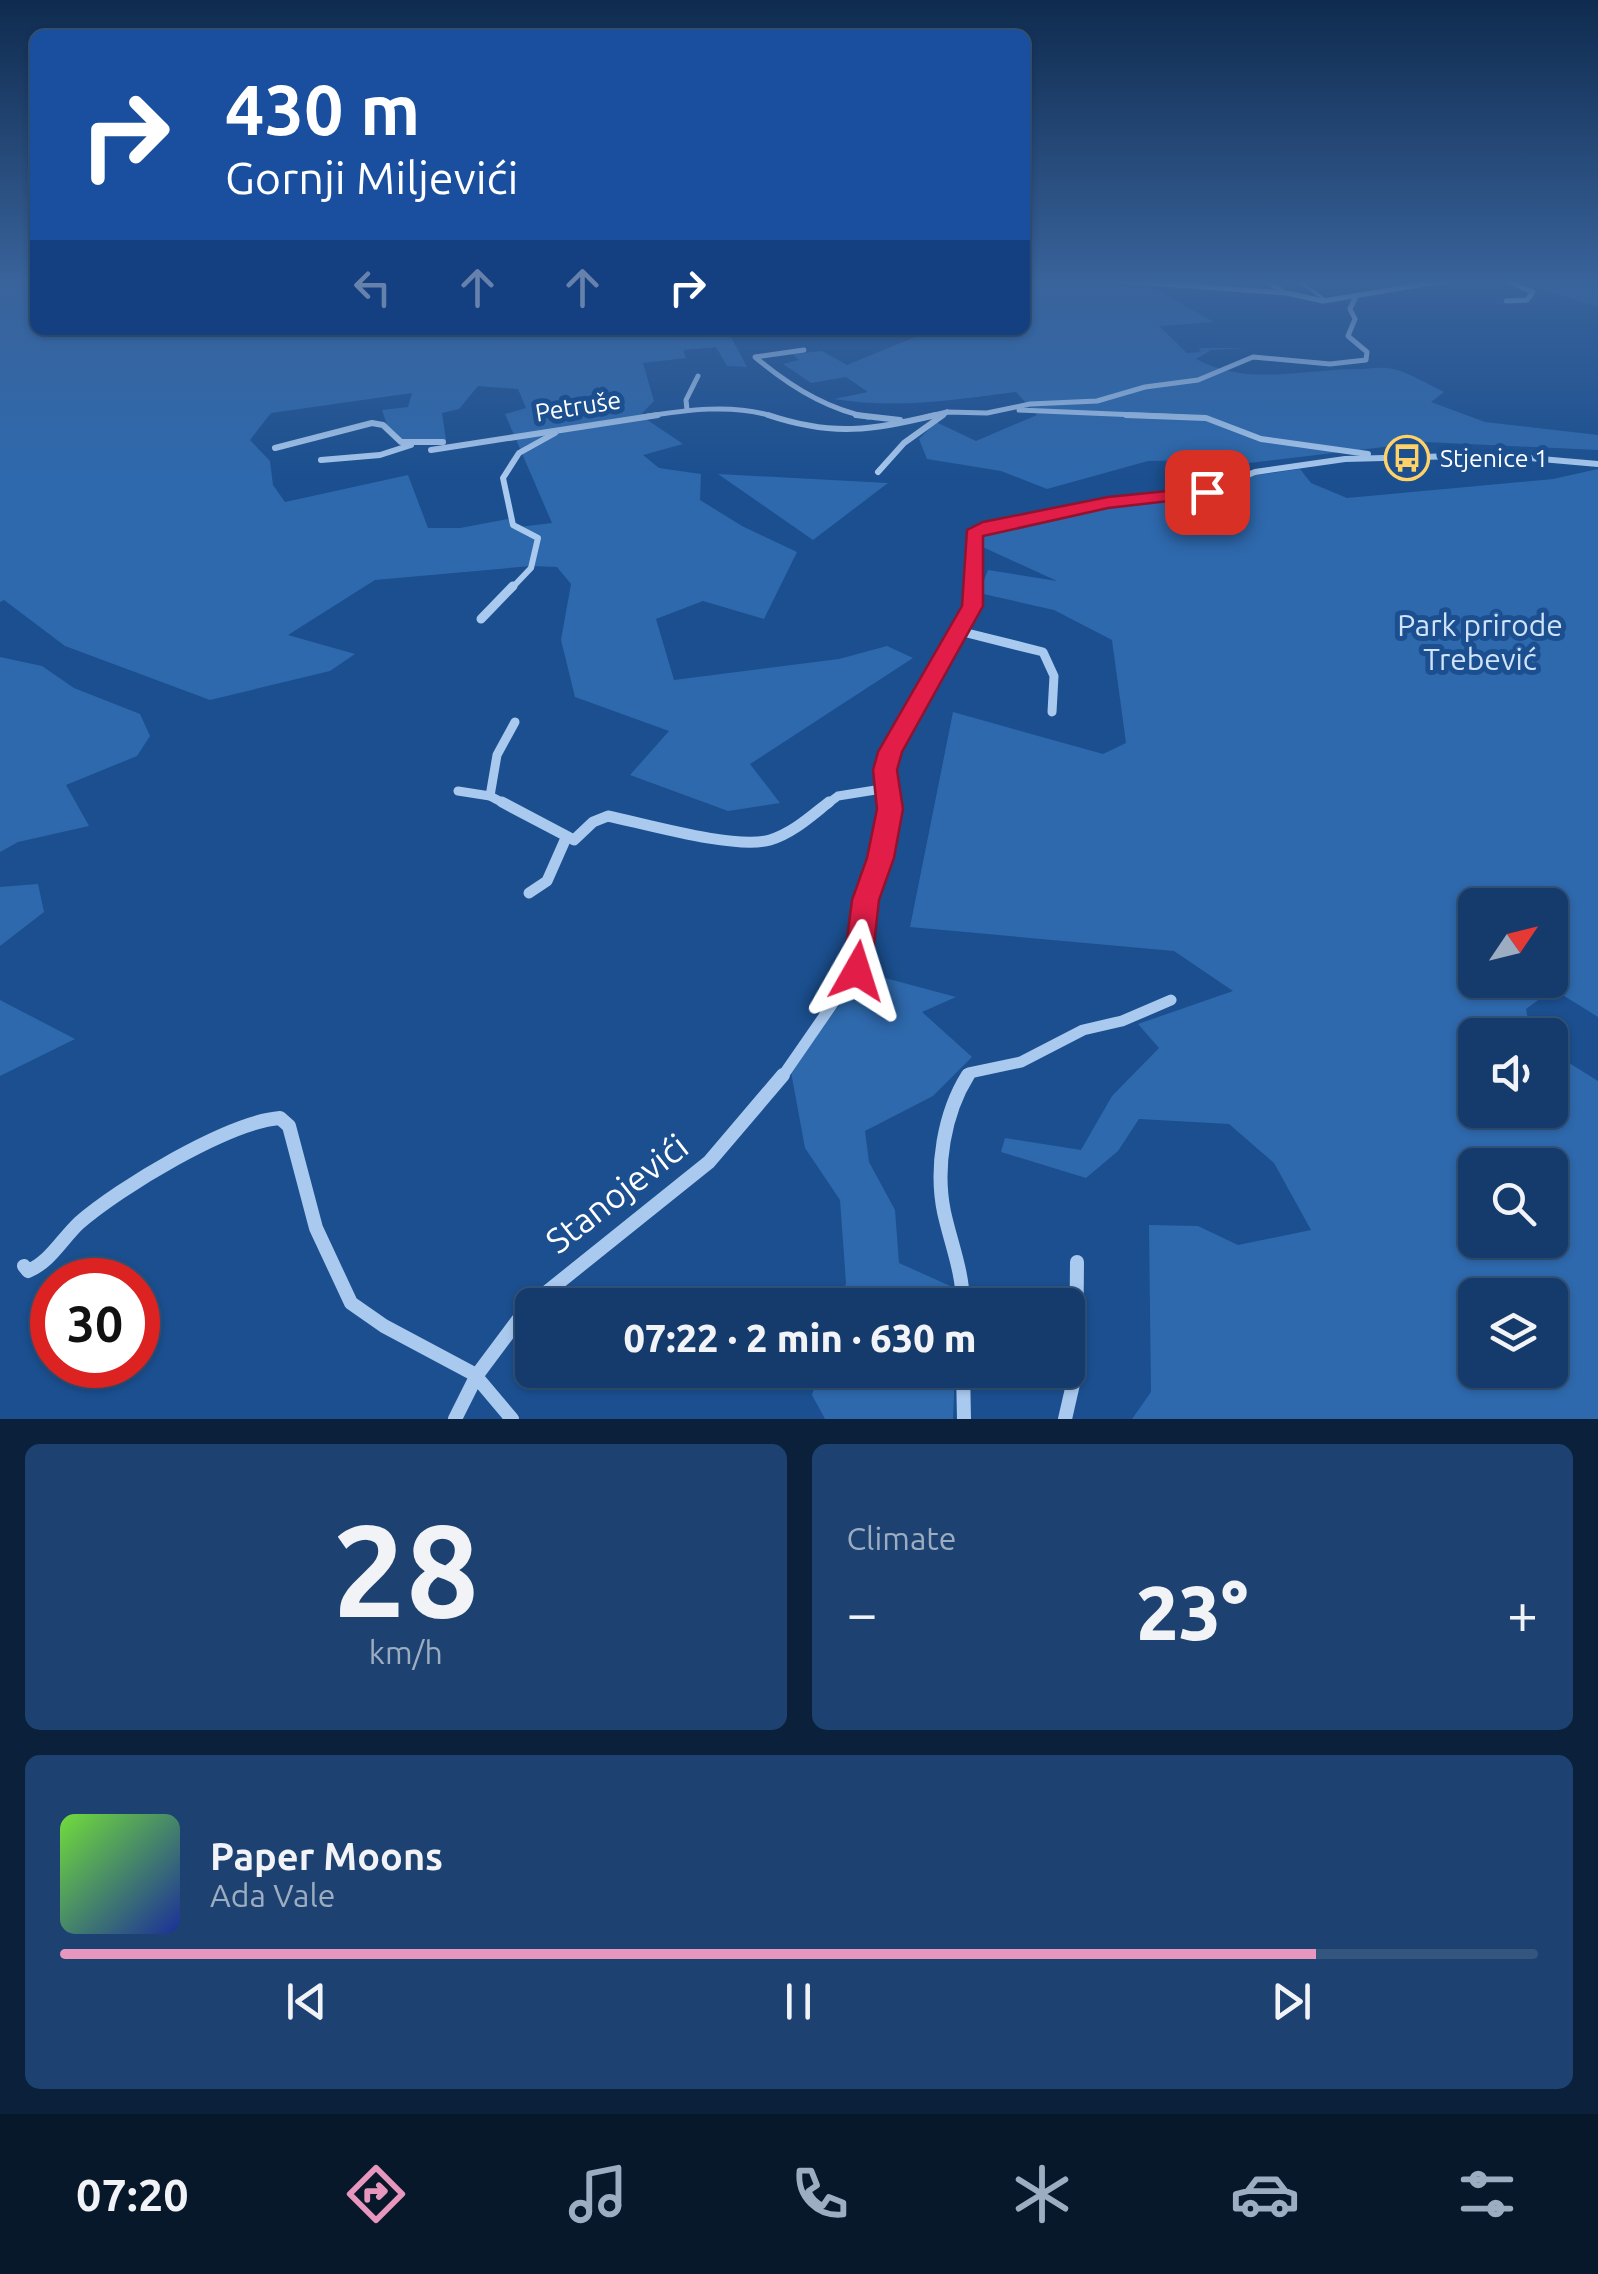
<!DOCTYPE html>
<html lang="en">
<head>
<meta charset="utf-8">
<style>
	:root { --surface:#143b6b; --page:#1d4271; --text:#f1f3f6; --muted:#9dadc1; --line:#33557e; --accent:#e797bd }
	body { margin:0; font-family:Ubuntu,sans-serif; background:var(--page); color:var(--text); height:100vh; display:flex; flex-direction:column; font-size:38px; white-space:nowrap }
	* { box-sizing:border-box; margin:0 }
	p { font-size:32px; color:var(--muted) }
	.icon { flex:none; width:55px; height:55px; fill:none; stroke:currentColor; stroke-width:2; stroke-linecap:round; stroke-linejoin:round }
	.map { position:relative; height:1419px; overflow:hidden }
	.panel { display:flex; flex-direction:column; gap:25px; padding:25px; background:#0b203b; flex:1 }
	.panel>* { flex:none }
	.guide { position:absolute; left:30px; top:30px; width:1000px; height:305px; border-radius:15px; box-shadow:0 2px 8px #0004,0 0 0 2px var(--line); background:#1a4fa0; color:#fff; overflow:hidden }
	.needle { width:65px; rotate:55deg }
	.controls { position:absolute; left:1458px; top:888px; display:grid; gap:20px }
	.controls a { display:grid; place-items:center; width:110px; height:110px; border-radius:15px; background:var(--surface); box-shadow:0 2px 8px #0004,0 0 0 2px var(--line); font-size:50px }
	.speed { position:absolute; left:30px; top:1258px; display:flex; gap:20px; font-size:50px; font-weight:700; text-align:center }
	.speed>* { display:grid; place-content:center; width:130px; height:130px; border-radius:50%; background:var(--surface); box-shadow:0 2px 8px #0004,0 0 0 2px var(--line); line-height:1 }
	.speed .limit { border:15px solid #d22; background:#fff; color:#111 }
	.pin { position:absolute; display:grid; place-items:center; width:85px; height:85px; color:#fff; margin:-42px; border-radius:20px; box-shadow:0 5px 15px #0006 }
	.me { position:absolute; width:110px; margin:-55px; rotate:6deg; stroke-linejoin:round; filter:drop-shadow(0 0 8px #0008) }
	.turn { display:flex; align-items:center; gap:35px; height:210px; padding:0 30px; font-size:45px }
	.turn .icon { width:130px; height:130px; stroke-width:2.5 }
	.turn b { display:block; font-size:70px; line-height:85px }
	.lanes { display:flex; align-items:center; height:95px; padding:0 30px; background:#0003; justify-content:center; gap:50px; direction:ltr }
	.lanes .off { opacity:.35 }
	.big { font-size:75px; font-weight:800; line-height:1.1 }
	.panel .widget { flex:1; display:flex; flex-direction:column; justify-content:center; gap:15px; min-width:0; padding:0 35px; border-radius:15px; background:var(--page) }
	.panel .dial { align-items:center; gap:0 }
	.dial b { font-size:130px; line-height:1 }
	.song { display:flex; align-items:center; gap:30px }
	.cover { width:120px; height:120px; border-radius:15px; background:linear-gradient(135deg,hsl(100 70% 55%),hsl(230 70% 35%)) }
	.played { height:10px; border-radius:5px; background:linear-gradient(90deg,var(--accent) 85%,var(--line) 85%) }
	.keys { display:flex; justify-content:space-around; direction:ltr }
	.heat { display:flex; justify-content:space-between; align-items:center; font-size:55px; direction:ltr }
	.panel .tiles { flex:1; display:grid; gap:25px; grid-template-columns:1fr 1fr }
	.widget:last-child { grid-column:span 2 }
	.trip { position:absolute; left:515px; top:1288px; width:570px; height:100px; border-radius:15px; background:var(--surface); box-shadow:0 2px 8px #0004,0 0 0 2px var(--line); font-weight:800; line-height:100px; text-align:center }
	.tab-bar { display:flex; height:160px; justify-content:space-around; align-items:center; background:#08182b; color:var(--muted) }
	.tab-bar .icon { width:70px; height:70px }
	.tab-bar .selected { color:var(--accent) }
	.tab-bar b { font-size:45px; color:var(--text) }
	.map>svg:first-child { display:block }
	.green { fill:#2e69ad; fill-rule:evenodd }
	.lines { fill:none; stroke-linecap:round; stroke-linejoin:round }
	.stream { stroke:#9cc4f0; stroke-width:2.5 }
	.street-far4 { stroke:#a9c9ee; stroke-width:5 }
	.street-far3 { stroke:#a9c9ee; stroke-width:6 }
	.street-far2 { stroke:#a9c9ee; stroke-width:9 }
	.street-far1 { stroke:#a9c9ee; stroke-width:11 }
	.street { stroke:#a9c9ee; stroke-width:14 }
	.route { fill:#e11d48; stroke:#92132f; stroke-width:2.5 }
	.labels { text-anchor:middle; stroke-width:10; stroke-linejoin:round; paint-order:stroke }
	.far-street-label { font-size:25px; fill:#fff; stroke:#1b4f8f }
	.far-poi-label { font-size:25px; fill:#fff; stroke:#1b4f8f; text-anchor:start }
	.park-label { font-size:30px; fill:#cfe3fa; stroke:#1b4f8f }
	.near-street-label { font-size:35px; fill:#fff; stroke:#1b4f8f }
</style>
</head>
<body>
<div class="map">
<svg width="1598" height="1419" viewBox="0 0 1598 1419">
	<rect width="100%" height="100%" fill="#1b4f8f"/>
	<g class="green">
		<path d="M0,280H35V330H717L730,335L747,367L727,366L716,347L683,350L686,358L643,363L654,401L640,415L683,444L643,455L659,468L701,474L700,500L742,526L797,552L764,619L703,601L656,619L674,680L839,659L887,646L913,658L750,764L780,803L728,811L630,775L669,731L575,697L561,640L571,584L557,567L531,566L375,580L288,635L355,654L330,671L210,700L65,646L4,600L0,602ZM478,386L518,389L526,408L505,414L552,523L519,527L508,519L460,528H428L408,475L285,502L273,485L270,461L250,440L271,413L412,393L408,407L382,410L387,425L404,442L446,440L442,413L459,409Z"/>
		<path d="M1025,280L1152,287L1214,322L1159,326L1187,353L1201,352L1199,348H1245L1211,350L1196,359C1246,386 1301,370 1355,369C1367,369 1382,366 1394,369C1411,374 1428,384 1444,392L1431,402L1485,422L1598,435V450L1426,442L1224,466L1197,460L1148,461L1047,489L1001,471L927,459L919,439L936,422L976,441L1037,415L1016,392C954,400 896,409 834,399L868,392L846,377L811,383L783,364L799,360L792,354L822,351L847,365L932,330H1025Z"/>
		<polygon points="1512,280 1598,280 1598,307"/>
		<path d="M1300,469L1311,483L1347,498L1553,479L1598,469V1017L1553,989L1526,1009L1531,1035H1475V1110H1550V1051L1598,1081V1419H1132L1151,1392L1149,1225L1198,1226L1238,1245L1311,1230L1274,1163L1229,1124L1139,1119L1118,1151L1086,1178L1001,1152L1005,1138L1081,1150L1112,1096L1159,1048L1138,1024L1233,991L1174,951L910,927L953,712L1103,754L1126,743L1112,640L1054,610L979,593L988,570L1057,581L974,543L976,536L988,530L1029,525L1113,504L1206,496L1250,476ZM1475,905H1550V980H1475ZM1475,1165H1550V1240H1475ZM1475,1295H1550V1370H1475Z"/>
		<polygon points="718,474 888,483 813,540"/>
		<polygon points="0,657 42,666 74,688 140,714 150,736 137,756 66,785 89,826 18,842 0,852"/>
		<polygon points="38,884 44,912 0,946 0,887"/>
		<polygon points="874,975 956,997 922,1012 972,1057 933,1096 865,1131 869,1162 895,1210 899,1263 957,1289 957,1305 840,1305 846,1283 840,1200 805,1148 791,1072 836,1009"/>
		<polygon points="0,1000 75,1039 0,1076"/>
		<polygon points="820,1370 955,1370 953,1419 825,1419 812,1395"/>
	</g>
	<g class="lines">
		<polyline class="stream" points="1297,280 1323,298"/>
		<g class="street-far4">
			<polyline points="1107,280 1287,293 1323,301 1450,280"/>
			<polyline points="1264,280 1281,290"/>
			<polyline points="1505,280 1533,292 1527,300 1506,301"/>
			<path d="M804,350L755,357C788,385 825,409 868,417"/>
			<polyline points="687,410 686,400 698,376"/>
			<polyline points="1019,410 1184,417"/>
			<path d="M642,417C685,410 733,403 775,417"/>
			<polyline points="926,417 947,412 987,413 1030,404 1097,401 1145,387 1198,380 1253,357 1330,364 1366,360 1367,352 1348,336 1355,319 1350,309 1356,296"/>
			<polyline points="940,417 947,412"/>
		</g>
		<g class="street-far3">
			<path d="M768,415C834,437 871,430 936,415"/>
			<polyline points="856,415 900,420"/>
			<polyline points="1126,415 1206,418 1261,439 1368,454"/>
			<polyline points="275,448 372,423 383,425 401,442 443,442"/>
			<polyline points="431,450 658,415"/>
			<polyline points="321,460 380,455 411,445"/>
			<polyline points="878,472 904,443 943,415"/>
			<polyline points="511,589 531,568 538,538 513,525 503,478 519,453 555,433"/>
			<polyline points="972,589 973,534 983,528 1108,502 1198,495 1255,472 1345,459 1496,455 1598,464"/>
		</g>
		<g class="street-far2">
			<polyline points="481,619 513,586"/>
			<polyline points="959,631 1043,652 1054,676 1052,712"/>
			<polyline points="458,791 490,796 507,805"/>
			<polyline points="490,796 497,755 515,722"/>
			<polyline points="826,805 838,796 888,788"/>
			<polyline points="890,805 890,752 972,606 972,586"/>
		</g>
		<g class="street-far1">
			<path d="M502,802L574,840L593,822L608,816C646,824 736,850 770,840C793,833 811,816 829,802"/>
			<polyline points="529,893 547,881 566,838"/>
			<polyline points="782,1077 858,967 864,913 886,835 890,802"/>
			<polyline points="966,1077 969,1073 1021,1062 1083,1030 1122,1021 1171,1000"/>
		</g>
		<g class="street">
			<path d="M24,1266L28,1271C50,1262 62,1239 79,1223C119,1188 228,1122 280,1118L289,1126L316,1228L351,1303L384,1326L474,1374L512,1419"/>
			<path d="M963,1305C963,1272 951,1244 944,1212C935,1168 944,1113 968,1075"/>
			<polyline points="963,1370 964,1419"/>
			<polyline points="455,1419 477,1375 527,1308 709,1162 783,1075"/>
			<polyline points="1065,1419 1076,1371 1077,1262"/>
		</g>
	</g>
	<linearGradient id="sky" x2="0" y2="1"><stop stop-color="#0f2b4f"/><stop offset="0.59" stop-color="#39639b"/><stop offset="1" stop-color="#39639b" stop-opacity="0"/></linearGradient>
	<rect width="1598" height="478" fill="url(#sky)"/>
	<polygon class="route" points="1207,487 1213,489 1213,496 1108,508 983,536 983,606 902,752 897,770 903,809 894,858 879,900 871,971 867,979 857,983 847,979 843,971 852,900 867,858 877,809 873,770 878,752 962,606 967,530 983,522 1108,497"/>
	<defs>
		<symbol id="bus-ring" viewBox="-11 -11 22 22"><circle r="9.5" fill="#1b4f8f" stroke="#ffd166" stroke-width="1.5"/><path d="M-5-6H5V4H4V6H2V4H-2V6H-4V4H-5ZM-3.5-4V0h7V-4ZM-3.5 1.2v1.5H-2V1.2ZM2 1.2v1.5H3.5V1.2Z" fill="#ffd166"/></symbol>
	</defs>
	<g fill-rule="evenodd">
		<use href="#bus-ring" x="1382" y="433" width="50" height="50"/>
	</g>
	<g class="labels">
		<g class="far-street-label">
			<text transform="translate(578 406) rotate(-9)" y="9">Petruše</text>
		</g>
		<g class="far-poi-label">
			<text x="1440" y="467">Stjenice 1</text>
		</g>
		<g class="park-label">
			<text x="1480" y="636">Park prirode<tspan x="1480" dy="34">Trebević</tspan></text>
		</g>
		<g class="near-street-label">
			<text transform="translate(617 1194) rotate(-38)" y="12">Stanojevići</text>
		</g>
	</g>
</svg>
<div class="controls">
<a><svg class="needle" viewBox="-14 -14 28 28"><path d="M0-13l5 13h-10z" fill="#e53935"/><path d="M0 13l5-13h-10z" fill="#9dadc1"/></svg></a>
<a><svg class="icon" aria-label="sound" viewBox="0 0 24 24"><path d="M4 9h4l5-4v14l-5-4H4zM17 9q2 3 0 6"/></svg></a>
<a><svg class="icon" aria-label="search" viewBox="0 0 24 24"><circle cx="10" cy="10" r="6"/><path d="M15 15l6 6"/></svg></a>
<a><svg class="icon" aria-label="layers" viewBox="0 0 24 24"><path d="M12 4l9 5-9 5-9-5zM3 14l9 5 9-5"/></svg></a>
</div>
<div class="speed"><div class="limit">30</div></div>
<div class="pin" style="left:1207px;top:492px;background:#d93025"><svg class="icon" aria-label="arrive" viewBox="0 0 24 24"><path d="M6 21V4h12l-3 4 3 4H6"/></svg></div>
<svg class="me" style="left:857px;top:971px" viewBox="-20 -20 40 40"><path d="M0-17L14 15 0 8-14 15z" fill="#e11d48" stroke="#fff" stroke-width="4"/></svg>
<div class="trip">07:22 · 2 min · 630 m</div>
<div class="guide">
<div class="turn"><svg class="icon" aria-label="right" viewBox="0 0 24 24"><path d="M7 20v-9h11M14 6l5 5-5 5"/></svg><div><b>430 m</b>Gornji Miljevići</div></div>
<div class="lanes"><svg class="icon off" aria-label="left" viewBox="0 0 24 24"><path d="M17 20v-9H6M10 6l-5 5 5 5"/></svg><svg class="icon off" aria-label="ahead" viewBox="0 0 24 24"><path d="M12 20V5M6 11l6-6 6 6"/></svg><svg class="icon off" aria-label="ahead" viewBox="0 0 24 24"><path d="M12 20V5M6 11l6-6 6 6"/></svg><svg class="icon" aria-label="right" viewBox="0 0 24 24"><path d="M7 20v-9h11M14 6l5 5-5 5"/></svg></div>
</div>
</div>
<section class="panel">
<div class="tiles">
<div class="widget dial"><b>28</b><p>km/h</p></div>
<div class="widget"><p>Climate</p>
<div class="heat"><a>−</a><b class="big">23°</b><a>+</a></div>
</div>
<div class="widget">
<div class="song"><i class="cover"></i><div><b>Paper Moons</b><p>Ada Vale</p></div></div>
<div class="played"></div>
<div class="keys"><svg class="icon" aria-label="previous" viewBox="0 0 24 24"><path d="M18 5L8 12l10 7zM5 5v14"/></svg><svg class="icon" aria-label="pause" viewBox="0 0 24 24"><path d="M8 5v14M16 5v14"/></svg><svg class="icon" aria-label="next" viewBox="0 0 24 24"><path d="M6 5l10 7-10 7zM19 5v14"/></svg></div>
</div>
</div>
</section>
<nav class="tab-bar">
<b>07:20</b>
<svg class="icon selected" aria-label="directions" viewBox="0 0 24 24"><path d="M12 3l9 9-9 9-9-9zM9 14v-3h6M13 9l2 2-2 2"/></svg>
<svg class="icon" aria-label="music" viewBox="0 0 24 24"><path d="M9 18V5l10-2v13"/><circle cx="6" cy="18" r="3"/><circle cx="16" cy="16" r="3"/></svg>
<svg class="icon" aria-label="phone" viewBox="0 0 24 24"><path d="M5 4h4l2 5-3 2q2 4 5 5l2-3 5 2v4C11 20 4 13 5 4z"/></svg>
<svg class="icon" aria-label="climate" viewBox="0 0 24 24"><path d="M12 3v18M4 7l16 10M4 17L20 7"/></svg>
<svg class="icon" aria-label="car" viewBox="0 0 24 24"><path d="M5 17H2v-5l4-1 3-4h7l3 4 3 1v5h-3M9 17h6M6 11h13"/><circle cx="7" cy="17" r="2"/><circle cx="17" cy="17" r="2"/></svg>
<svg class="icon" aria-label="filters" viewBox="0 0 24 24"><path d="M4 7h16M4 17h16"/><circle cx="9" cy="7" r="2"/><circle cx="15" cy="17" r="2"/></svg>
</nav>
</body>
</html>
